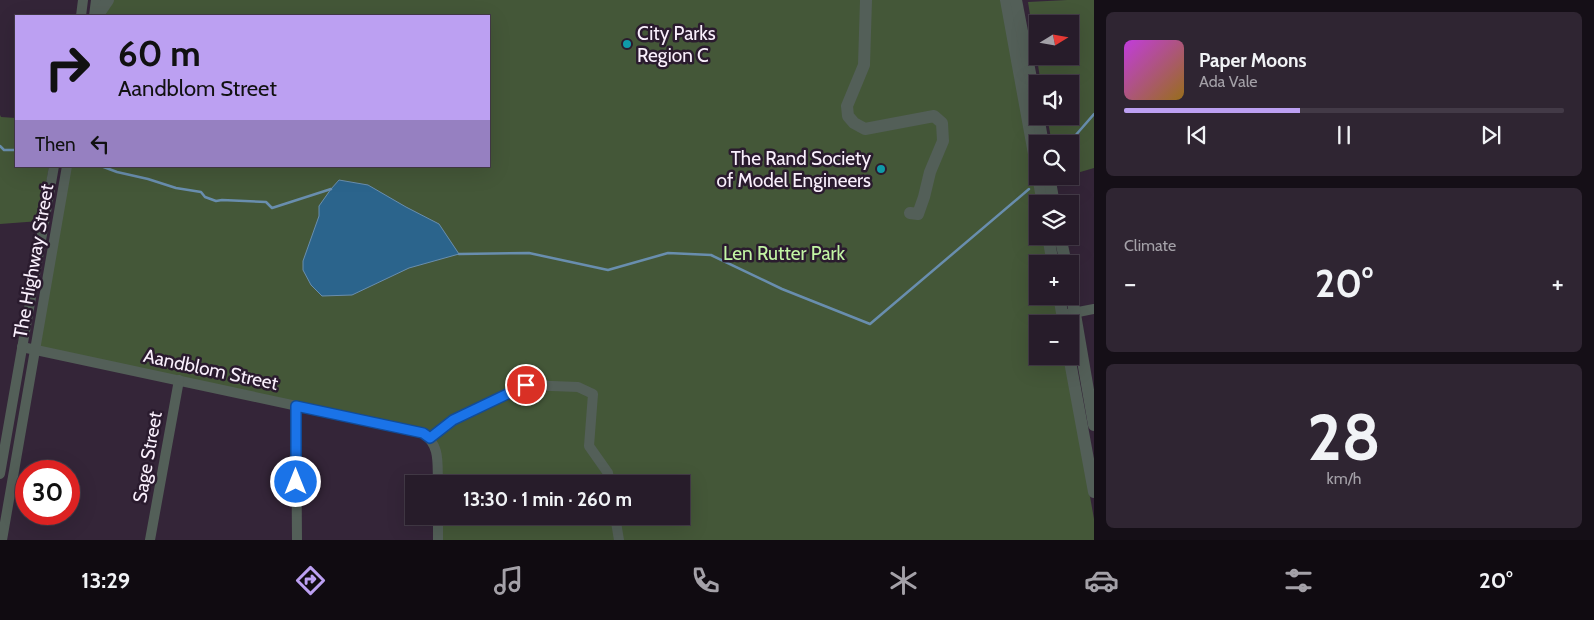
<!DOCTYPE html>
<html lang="en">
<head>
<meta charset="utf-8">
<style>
	:root { --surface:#271c2a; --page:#2f2532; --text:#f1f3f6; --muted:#a4a1a8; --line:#433a47; --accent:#bca0f2 }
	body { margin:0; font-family:Cabin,sans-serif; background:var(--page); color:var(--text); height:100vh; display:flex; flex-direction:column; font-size:19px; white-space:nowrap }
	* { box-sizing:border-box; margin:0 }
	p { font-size:16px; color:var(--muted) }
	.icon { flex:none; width:28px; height:28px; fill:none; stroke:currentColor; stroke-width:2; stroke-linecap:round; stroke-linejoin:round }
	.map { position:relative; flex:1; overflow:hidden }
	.sheet { display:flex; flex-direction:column; gap:12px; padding:12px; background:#150f17; width:500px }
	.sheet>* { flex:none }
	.guide { position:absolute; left:15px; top:15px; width:475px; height:152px; border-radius:0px; box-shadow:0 5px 20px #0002,0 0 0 1px var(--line); background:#bca0f2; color:#111; overflow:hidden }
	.needle { width:32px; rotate:79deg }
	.buttons { position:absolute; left:1029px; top:15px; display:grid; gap:10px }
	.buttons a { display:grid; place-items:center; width:50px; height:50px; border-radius:0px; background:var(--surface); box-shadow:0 5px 20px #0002,0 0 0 1px var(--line); font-size:25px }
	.speed { position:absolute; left:15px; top:460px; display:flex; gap:10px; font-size:25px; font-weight:700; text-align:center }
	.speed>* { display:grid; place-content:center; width:65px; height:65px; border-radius:50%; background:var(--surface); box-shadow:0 5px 20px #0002,0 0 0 1px var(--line); line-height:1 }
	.speed .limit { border:8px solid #d22; background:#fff; color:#111 }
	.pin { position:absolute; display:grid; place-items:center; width:42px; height:42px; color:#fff; margin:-21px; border:2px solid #fff; border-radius:50%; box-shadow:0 1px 5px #0007 }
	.me { position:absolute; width:55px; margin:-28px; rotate:0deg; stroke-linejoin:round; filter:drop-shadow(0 0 4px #0008) }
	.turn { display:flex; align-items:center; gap:18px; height:105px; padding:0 20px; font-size:22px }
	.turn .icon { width:65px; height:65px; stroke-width:2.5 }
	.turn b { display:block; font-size:35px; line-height:42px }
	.then { display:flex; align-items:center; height:48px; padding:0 20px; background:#0003; gap:10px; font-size:19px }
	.big { font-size:38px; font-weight:700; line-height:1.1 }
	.sheet .card { flex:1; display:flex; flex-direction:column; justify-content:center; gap:8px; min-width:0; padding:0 18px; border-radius:8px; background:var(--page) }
	.sheet .dial { align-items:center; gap:0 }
	.dial b { font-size:65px; line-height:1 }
	.song { display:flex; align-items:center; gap:15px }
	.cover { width:60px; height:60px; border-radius:8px; background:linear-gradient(135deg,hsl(290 70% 55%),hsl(40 70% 35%)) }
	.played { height:5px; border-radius:2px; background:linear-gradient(90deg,var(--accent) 40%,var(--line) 40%) }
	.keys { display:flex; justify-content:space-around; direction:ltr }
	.heat { display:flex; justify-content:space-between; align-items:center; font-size:28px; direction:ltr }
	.trip { position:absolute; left:405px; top:475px; width:285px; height:50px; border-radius:0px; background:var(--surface); box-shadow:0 5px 20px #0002,0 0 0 1px var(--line); font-weight:700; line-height:50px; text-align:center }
	.dock { display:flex; height:80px; justify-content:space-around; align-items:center; background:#100b11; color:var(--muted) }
	.dock .icon { width:35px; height:35px }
	.dock .active { color:var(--accent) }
	.dock b { font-size:22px; color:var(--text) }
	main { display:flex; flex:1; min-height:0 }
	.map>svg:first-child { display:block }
	.green { fill:#445738; fill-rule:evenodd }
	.water { fill:#2b648c; stroke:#698eae }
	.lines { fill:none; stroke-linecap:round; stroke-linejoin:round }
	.stream { stroke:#698eae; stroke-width:2.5 }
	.minor { stroke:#535f58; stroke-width:10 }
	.tertiary { stroke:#535f58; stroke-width:12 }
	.route-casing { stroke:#114b97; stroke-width:12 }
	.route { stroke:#1a73e8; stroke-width:9 }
	.culture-dot { fill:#0f9aa8; stroke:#2a1b2e; stroke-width:2 }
	.labels { text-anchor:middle; stroke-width:5; stroke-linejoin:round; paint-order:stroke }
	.poi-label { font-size:19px; fill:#f9effc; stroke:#2a1b2e; text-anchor:start }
	.park-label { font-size:19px; fill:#c2f5a4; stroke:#2a1b2e }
	.street-label { font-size:19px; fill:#f9effc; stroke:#2a1b2e }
</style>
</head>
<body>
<main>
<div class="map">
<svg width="1094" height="540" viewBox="0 0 1094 540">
	<rect width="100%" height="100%" fill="#342538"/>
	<g class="green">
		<polygon points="111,0 1001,0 1038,204 1038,236 1044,236 1048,264 1038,264 1038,296 1054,296 1059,324 1038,324 1038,356 1065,356 1094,519 1094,540 441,540 441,516 681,516 681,484 441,484 435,441 38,347 69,166 489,166 489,16 101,16"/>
		<path d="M1067,0H1094V168L1070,175V144H1052L1047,116H1070V84H1041L1028,2ZM1038,24H1070V56H1038Z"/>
		<polygon points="0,115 1,117 16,118 16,166 49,166 40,221 0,224"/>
	</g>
	<polygon class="water" points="339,180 368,185 406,207 439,224 459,254 409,268 352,295 322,296 311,285 303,270 303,261 319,216 319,206 331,189"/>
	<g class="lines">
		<g class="stream">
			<polyline points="1068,144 1094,114"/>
			<polyline points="0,146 4,150 16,150"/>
			<polyline points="101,166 117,172 148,179 176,188 201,192 205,197 216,201 222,200 266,202 272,208 331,189"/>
			<polyline points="459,254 529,253 608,270 668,253 711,255 782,289 870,324 1029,189"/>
		</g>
		<g class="minor">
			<polyline points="81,16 83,0"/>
			<polyline points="94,16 96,0"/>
			<polyline points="1068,314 1094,309"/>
			<path d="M22,347L423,433C441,446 437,464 438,484"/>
			<polyline points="296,406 297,540"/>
			<polyline points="429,438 453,420 526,385 578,387 593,394 589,446 608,473 610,484"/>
			<polyline points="0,474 54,166"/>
			<polyline points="438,516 438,540"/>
			<polyline points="615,516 619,540"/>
			<polyline points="2,540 67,166"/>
			<polyline points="150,540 179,380"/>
		</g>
		<g class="tertiary">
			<polyline points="866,0 864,65 847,106 848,116 854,123 865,129 934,116 942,123 943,141 930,172 924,197 918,214 910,213"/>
			<polyline points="1006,0 1038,176"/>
			<polyline points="1016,0 1038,115"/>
			<polyline points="97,16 108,0"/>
			<polyline points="1038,116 1043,144"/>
			<polyline points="1038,176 1043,204"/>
			<polyline points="1049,176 1054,204"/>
			<polyline points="1048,236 1053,264"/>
			<polyline points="1060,236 1066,264"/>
			<polyline points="1070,285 1094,425"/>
			<polyline points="1059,296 1064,324"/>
			<polyline points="1069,356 1094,492"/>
		</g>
	</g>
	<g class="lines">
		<defs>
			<polyline id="route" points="296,482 296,406 423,433 430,438 453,420 526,385"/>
		</defs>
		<use href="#route" class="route-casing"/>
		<use href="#route" class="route"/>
	</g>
	<g class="culture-dot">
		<circle cx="627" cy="44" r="5"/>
		<circle cx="881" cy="169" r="5"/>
	</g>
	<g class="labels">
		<g class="poi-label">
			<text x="637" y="40">City Parks<tspan x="637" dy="22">Region C</tspan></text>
			<text x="871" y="165" text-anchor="end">The Rand Society<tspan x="871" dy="22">of Model Engineers</tspan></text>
		</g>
		<g class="park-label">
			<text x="784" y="260">Len Rutter Park</text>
		</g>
		<g class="street-label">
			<text transform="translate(33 261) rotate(-80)" y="7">The Highway Street</text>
			<text transform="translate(211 369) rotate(12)" y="7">Aandblom Street</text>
			<text transform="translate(147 457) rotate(-80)" y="7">Sage Street</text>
		</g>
	</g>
</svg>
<div class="buttons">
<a><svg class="needle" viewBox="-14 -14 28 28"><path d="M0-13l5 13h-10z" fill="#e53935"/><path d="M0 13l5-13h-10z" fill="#a4a1a8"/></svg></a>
<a><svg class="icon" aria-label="sound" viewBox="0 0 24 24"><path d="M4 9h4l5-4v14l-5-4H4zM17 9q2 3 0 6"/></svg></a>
<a><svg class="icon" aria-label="search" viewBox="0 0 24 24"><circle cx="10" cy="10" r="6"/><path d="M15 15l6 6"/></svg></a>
<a><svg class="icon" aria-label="layers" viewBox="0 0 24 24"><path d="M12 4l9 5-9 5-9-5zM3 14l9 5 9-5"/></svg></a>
<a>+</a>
<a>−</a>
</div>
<div class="speed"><div class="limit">30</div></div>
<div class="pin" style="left:526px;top:385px;background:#d93025"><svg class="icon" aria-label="arrive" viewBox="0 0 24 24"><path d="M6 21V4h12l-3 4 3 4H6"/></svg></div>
<svg class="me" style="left:296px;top:482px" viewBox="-20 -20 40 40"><circle r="17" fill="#1a73e8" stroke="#fff" stroke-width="3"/><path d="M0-11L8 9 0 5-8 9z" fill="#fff"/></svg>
<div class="trip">13:30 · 1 min · 260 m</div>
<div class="guide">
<div class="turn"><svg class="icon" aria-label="right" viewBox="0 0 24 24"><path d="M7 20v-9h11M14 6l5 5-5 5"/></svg><div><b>60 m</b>Aandblom Street</div></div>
<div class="then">Then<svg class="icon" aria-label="left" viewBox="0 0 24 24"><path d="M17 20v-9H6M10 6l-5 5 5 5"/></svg></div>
</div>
</div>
<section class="sheet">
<div class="card">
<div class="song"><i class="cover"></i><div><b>Paper Moons</b><p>Ada Vale</p></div></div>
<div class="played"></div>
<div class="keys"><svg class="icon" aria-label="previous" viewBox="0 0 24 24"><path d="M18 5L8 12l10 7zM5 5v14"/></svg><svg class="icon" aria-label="pause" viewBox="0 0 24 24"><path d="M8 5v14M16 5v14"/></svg><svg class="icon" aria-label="next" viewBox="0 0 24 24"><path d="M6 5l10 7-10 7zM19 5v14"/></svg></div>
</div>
<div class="card"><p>Climate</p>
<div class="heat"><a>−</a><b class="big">20°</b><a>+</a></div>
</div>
<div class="card dial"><b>28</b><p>km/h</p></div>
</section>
</main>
<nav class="dock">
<b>13:29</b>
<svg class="icon active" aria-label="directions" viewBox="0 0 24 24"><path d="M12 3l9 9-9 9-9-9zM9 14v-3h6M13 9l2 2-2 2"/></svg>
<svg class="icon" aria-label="music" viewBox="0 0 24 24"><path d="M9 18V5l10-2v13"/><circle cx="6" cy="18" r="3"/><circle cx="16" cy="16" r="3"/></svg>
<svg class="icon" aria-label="phone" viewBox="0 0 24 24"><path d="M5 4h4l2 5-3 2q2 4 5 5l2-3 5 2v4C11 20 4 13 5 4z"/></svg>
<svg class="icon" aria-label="climate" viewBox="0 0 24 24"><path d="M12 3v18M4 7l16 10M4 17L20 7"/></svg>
<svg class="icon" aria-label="car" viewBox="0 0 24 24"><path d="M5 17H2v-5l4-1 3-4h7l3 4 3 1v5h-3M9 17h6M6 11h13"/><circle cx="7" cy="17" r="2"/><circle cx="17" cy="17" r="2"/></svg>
<svg class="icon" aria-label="filters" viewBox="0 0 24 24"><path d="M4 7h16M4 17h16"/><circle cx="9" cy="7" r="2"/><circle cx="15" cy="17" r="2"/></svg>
<b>20°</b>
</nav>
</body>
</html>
